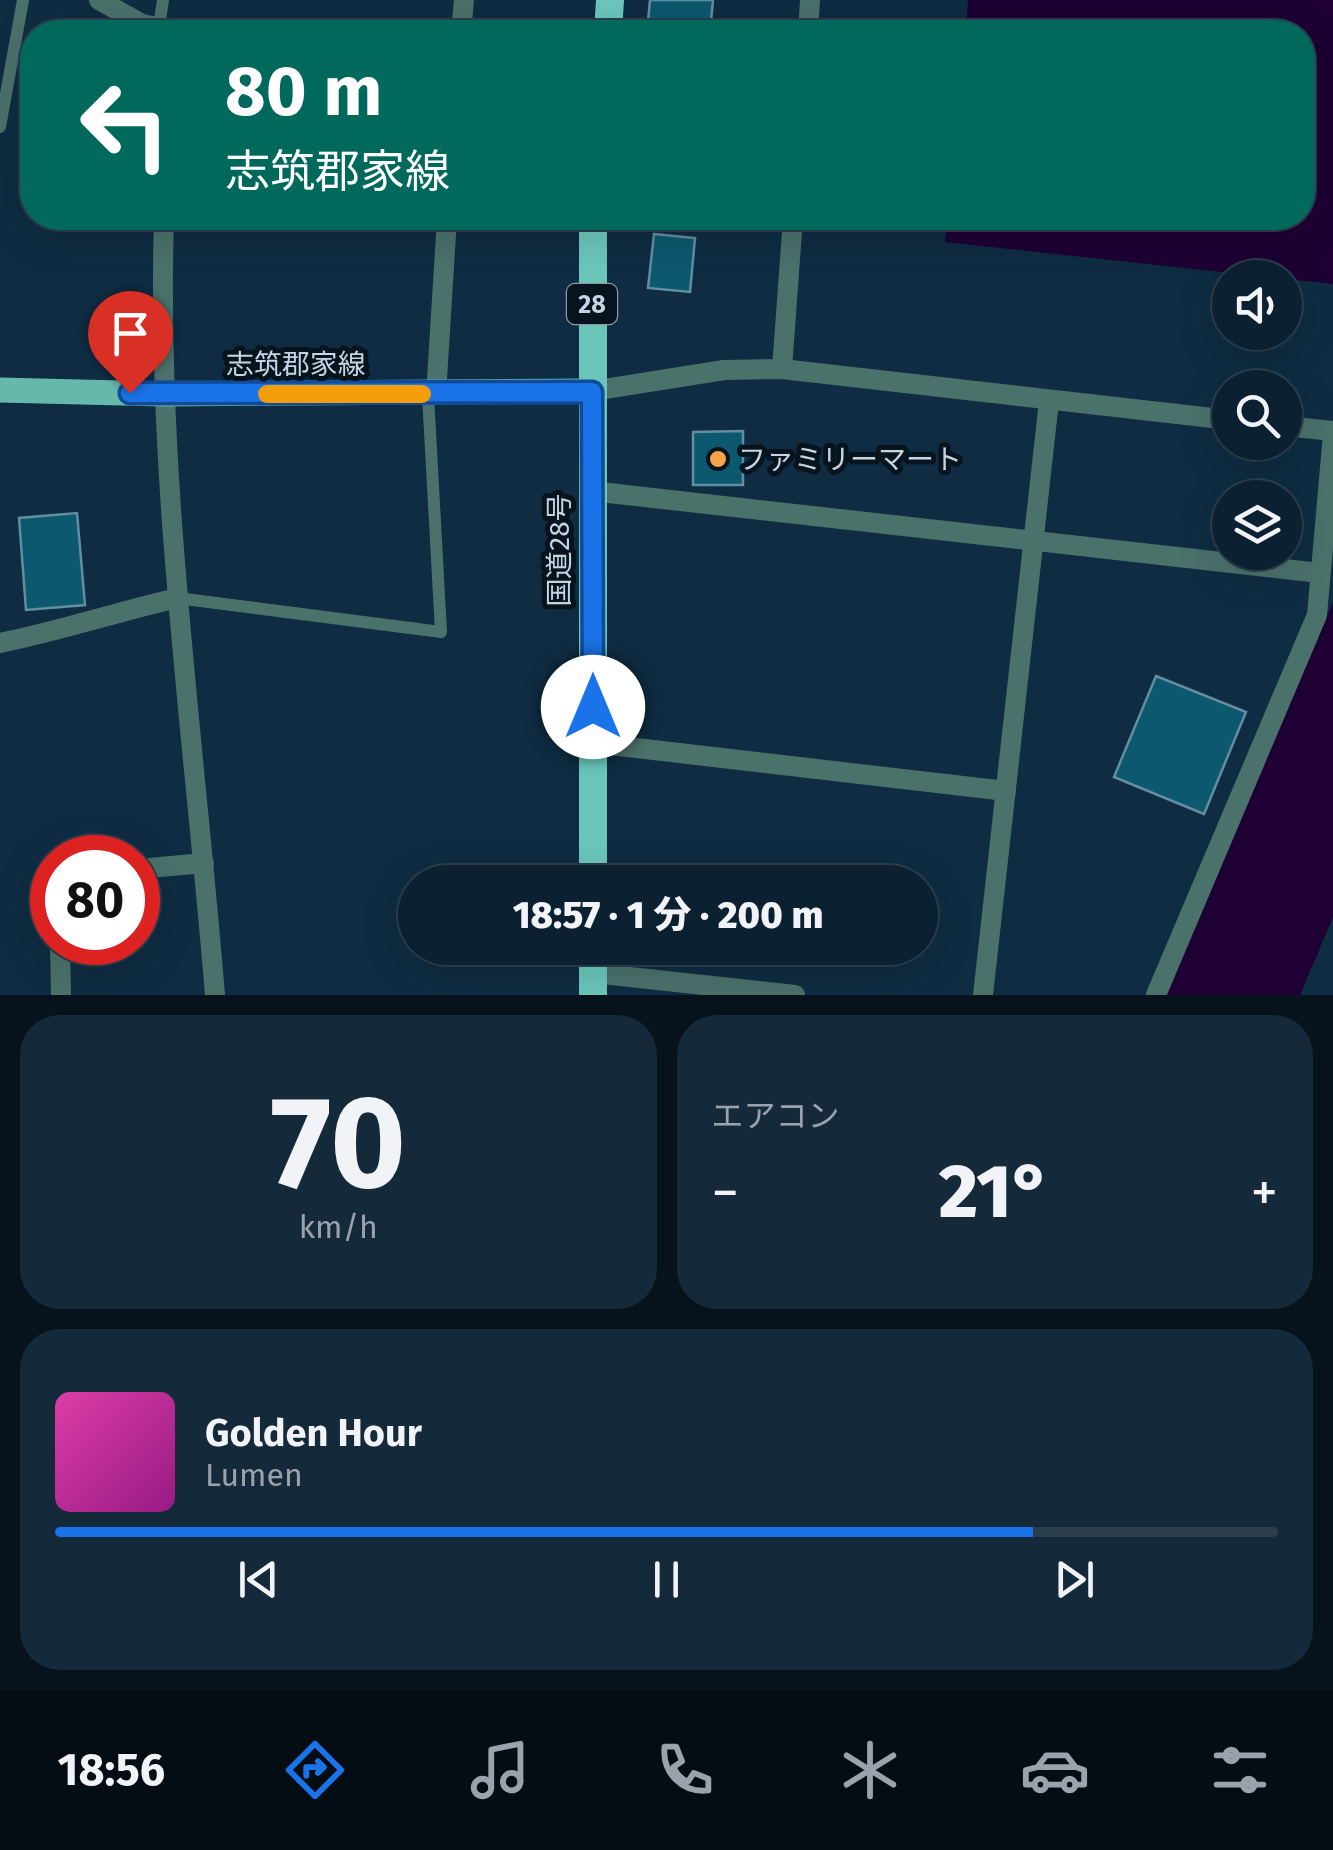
<!DOCTYPE html>
<html lang="ja">
<head>
<meta charset="utf-8">
<style>
	:root { --surface:#0b2132; --page:#14293a; --text:#f1f3f6; --muted:#9aa3ac; --line:#2b3e4d; --accent:#1a73e8 }
	body { margin:0; font-family:"Fira Sans","Noto Sans JP",sans-serif; background:var(--page); color:var(--text); height:100vh; display:flex; flex-direction:column; font-size:38px; white-space:nowrap }
	* { box-sizing:border-box; margin:0 }
	p { font-size:32px; color:var(--muted) }
	.icon { flex:none; width:55px; height:55px; fill:none; stroke:currentColor; stroke-width:2; stroke-linecap:round; stroke-linejoin:round }
	.map { position:relative; height:995px; overflow:hidden }
	.side { display:flex; flex-direction:column; gap:20px; padding:20px; background:#06121c; flex:1 }
	.side>* { flex:none }
	.hud { position:absolute; left:20px; top:20px; width:1295px; height:210px; border-radius:40px; box-shadow:0 10px 40px #0002,0 0 0 2px var(--line); background:#00695c; color:#fff; overflow:hidden }
	.controls { position:absolute; left:1212px; top:260px; display:grid; gap:20px }
	.controls a { display:grid; place-items:center; width:90px; height:90px; border-radius:50%; background:var(--surface); box-shadow:0 10px 40px #0002,0 0 0 2px var(--line); font-size:50px }
	.speed { position:absolute; left:30px; top:835px; display:flex; gap:20px; font-size:50px; font-weight:700; text-align:center }
	.speed>* { display:grid; place-content:center; width:130px; height:130px; border-radius:50%; background:var(--surface); box-shadow:0 10px 40px #0002,0 0 0 2px var(--line); line-height:1 }
	.speed .limit { border:15px solid #d22; background:#fff; color:#111 }
	.pin { position:absolute; display:grid; place-items:center; width:85px; height:85px; color:#fff; margin:-102px -42px; border-radius:50% 50% 50% 0; rotate:-45deg; box-shadow:0 0 10px #0007 }
	.pin .icon { rotate:45deg }
	.me { position:absolute; width:110px; margin:-55px; rotate:0deg; stroke-linejoin:round; filter:drop-shadow(0 0 8px #0008) }
	.turn { display:flex; align-items:center; gap:35px; height:210px; padding:0 40px; font-size:45px }
	.turn .icon { width:130px; height:130px; stroke-width:2.5 }
	.turn b { display:block; font-size:70px; line-height:85px }
	.big { font-size:75px; font-weight:800; line-height:1.1 }
	.side .card { flex:1; display:flex; flex-direction:column; justify-content:center; gap:15px; min-width:0; padding:0 35px; border-radius:40px; background:var(--page) }
	.side .dial { align-items:center; gap:0 }
	.dial b { font-size:130px; line-height:1 }
	.song { display:flex; align-items:center; gap:30px }
	.cover { width:120px; height:120px; border-radius:15px; background:linear-gradient(135deg,hsl(320 70% 55%),hsl(310 70% 35%)) }
	.played { height:10px; border-radius:5px; background:linear-gradient(90deg,var(--accent) 80%,var(--line) 80%) }
	.keys { display:flex; justify-content:space-around; direction:ltr }
	.heat { display:flex; justify-content:space-between; align-items:center; font-size:55px; direction:ltr }
	.side .tiles { flex:1; display:grid; gap:20px; grid-template-columns:1fr 1fr }
	.card:last-child { grid-column:span 2 }
	.trip { position:absolute; left:398px; top:865px; width:540px; height:100px; border-radius:50px; background:var(--surface); box-shadow:0 10px 40px #0002,0 0 0 2px var(--line); font-weight:800; line-height:100px; text-align:center }
	.menu { display:flex; height:160px; justify-content:space-around; align-items:center; background:#040d14; color:var(--muted) }
	.menu .icon { width:70px; height:70px }
	.menu .selected { color:var(--accent) }
	.menu b { font-size:45px; color:var(--text) }
	.map>svg:first-child { display:block }
	.water { fill:#1e0034 }
	.building { fill:#0c586f; stroke:#628e9f; stroke-width:2.5 }
	.lines { fill:none; stroke-linecap:round; stroke-linejoin:round }
	.service { stroke:#4b716b; stroke-width:12 }
	.minor { stroke:#4b716b; stroke-width:20 }
	.tertiary { stroke:#4b716b; stroke-width:20 }
	.primary { stroke:#66b8ad; stroke-width:25 }
	.trunk { stroke:#6bc6ba; stroke-width:28 }
	.route-casing { stroke:#114b97; stroke-width:25 }
	.route { stroke:#1a73e8; stroke-width:18 }
	.slow { stroke:#f59e0b; stroke-width:18 }
	.poi-dot { fill:#f6a246; stroke:#07131d; stroke-width:4 }
	.labels { text-anchor:middle; stroke-width:10; stroke-linejoin:round; paint-order:stroke }
	.shield { fill:#07131d; stroke:#8b9aa8; stroke-width:2.5 }
	.shield-label { font-size:25px; font-weight:bold; fill:#c4d4e3 }
	.street-label { font-size:28px; fill:#c4d4e3; stroke:#07131d }
	.poi-label { font-size:28px; fill:#c4d4e3; stroke:#07131d; text-anchor:start }
</style>
</head>
<body>
<div class="map">
<svg width="1333" height="995" viewBox="0 0 1333 995">
	<rect width="100%" height="100%" fill="#0f2c42"/>
	<g class="water">
		<polygon points="968,0 1333,0 1333,284 945,242 948,218 1302,218 1302,32 966,32"/>
		<polygon points="1333,602 1333,917 1300,995 1167,995"/>
	</g>
	<g class="building">
		<polygon points="650,0 713,0 710,32 647,32"/>
		<polygon points="654,234 695,238 690,292 648,288"/>
		<polygon points="743,431 743,485 693,485 693,432"/>
		<polygon points="77,513 85,605 26,610 19,518"/>
		<polygon points="1156,676 1246,712 1204,814 1114,777"/>
	</g>
	<g class="lines">
		<g class="service">
			<polyline points="159,27 163,0"/>
			<polyline points="0,127 23,0"/>
			<polyline points="177,598 441,632 428,395"/>
		</g>
		<g class="minor">
			<polyline points="99,0 142,24 187,32"/>
			<polyline points="461,32 464,0"/>
			<path d="M164,218C156,478 194,736 215,995"/>
			<polyline points="436,395 447,218"/>
			<polyline points="591,491 1320,573"/>
			<path d="M0,643C60,631 117,612 177,598"/>
			<polyline points="593,743 1006,791"/>
			<polyline points="138,869 204,863"/>
			<polyline points="60,942 61,995"/>
			<polyline points="593,973 795,995"/>
			<polyline points="983,995 1049,401"/>
			<polyline points="1156,995 1317,615 1333,434"/>
		</g>
		<g class="tertiary">
			<polyline points="808,32 810,0"/>
			<polyline points="782,369 793,218"/>
			<polyline points="592,391 724,370 782,369 1230,420"/>
			<polyline points="1285,426 1333,431"/>
		</g>
		<polyline class="primary" points="0,390 162,394 592,391"/>
		<g class="trunk">
			<polyline points="608,32 610,0"/>
			<polyline points="593,882 593,218"/>
			<polyline points="593,948 593,995"/>
		</g>
	</g>
	<g class="lines">
		<defs>
			<polyline id="route" points="130,393 592,392 593,707"/>
		</defs>
		<use href="#route" class="route-casing"/>
		<use href="#route" class="route"/>
		<polyline class="slow" points="267,394 422,394"/>
	</g>
	<circle class="poi-dot" cx="718" cy="459" r="10"/>
	<g class="labels">
		<rect class="shield" x="567" y="284" width="50" height="40" rx="8"/>
		<g class="shield-label">
			<text x="592" y="313">28</text>
		</g>
		<g class="street-label">
			<text x="296" y="374">志筑郡家線</text>
			<text transform="translate(559 550) rotate(-90)" y="10">国道28号</text>
		</g>
		<g class="poi-label">
			<text x="738" y="469">ファミリーマート</text>
		</g>
	</g>
</svg>
<div class="controls">
<a><svg class="icon" aria-label="sound" viewBox="0 0 24 24"><path d="M4 9h4l5-4v14l-5-4H4zM17 9q2 3 0 6"/></svg></a>
<a><svg class="icon" aria-label="search" viewBox="0 0 24 24"><circle cx="10" cy="10" r="6"/><path d="M15 15l6 6"/></svg></a>
<a><svg class="icon" aria-label="layers" viewBox="0 0 24 24"><path d="M12 4l9 5-9 5-9-5zM3 14l9 5 9-5"/></svg></a>
</div>
<div class="speed"><div class="limit">80</div></div>
<div class="pin" style="left:130px;top:393px;background:#d93025"><svg class="icon" aria-label="arrive" viewBox="0 0 24 24"><path d="M6 21V4h12l-3 4 3 4H6"/></svg></div>
<svg class="me" style="left:593px;top:707px" viewBox="-20 -20 40 40"><circle r="19" fill="#fff"/><path d="M0-13L10 11 0 6-10 11z" fill="#1a73e8"/></svg>
<div class="trip">18:57 · 1 分 · 200 m</div>
<div class="hud">
<div class="turn"><svg class="icon" aria-label="left" viewBox="0 0 24 24"><path d="M17 20v-9H6M10 6l-5 5 5 5"/></svg><div><b>80 m</b>志筑郡家線</div></div>
</div>
</div>
<section class="side">
<div class="tiles">
<div class="card dial"><b>70</b><p>km/h</p></div>
<div class="card"><p>エアコン</p>
<div class="heat"><a>−</a><b class="big">21°</b><a>+</a></div>
</div>
<div class="card">
<div class="song"><i class="cover"></i><div><b>Golden Hour</b><p>Lumen</p></div></div>
<div class="played"></div>
<div class="keys"><svg class="icon" aria-label="previous" viewBox="0 0 24 24"><path d="M18 5L8 12l10 7zM5 5v14"/></svg><svg class="icon" aria-label="pause" viewBox="0 0 24 24"><path d="M8 5v14M16 5v14"/></svg><svg class="icon" aria-label="next" viewBox="0 0 24 24"><path d="M6 5l10 7-10 7zM19 5v14"/></svg></div>
</div>
</div>
</section>
<nav class="menu">
<b>18:56</b>
<svg class="icon selected" aria-label="directions" viewBox="0 0 24 24"><path d="M12 3l9 9-9 9-9-9zM9 14v-3h6M13 9l2 2-2 2"/></svg>
<svg class="icon" aria-label="music" viewBox="0 0 24 24"><path d="M9 18V5l10-2v13"/><circle cx="6" cy="18" r="3"/><circle cx="16" cy="16" r="3"/></svg>
<svg class="icon" aria-label="phone" viewBox="0 0 24 24"><path d="M5 4h4l2 5-3 2q2 4 5 5l2-3 5 2v4C11 20 4 13 5 4z"/></svg>
<svg class="icon" aria-label="climate" viewBox="0 0 24 24"><path d="M12 3v18M4 7l16 10M4 17L20 7"/></svg>
<svg class="icon" aria-label="car" viewBox="0 0 24 24"><path d="M5 17H2v-5l4-1 3-4h7l3 4 3 1v5h-3M9 17h6M6 11h13"/><circle cx="7" cy="17" r="2"/><circle cx="17" cy="17" r="2"/></svg>
<svg class="icon" aria-label="filters" viewBox="0 0 24 24"><path d="M4 7h16M4 17h16"/><circle cx="9" cy="7" r="2"/><circle cx="15" cy="17" r="2"/></svg>
</nav>
</body>
</html>
